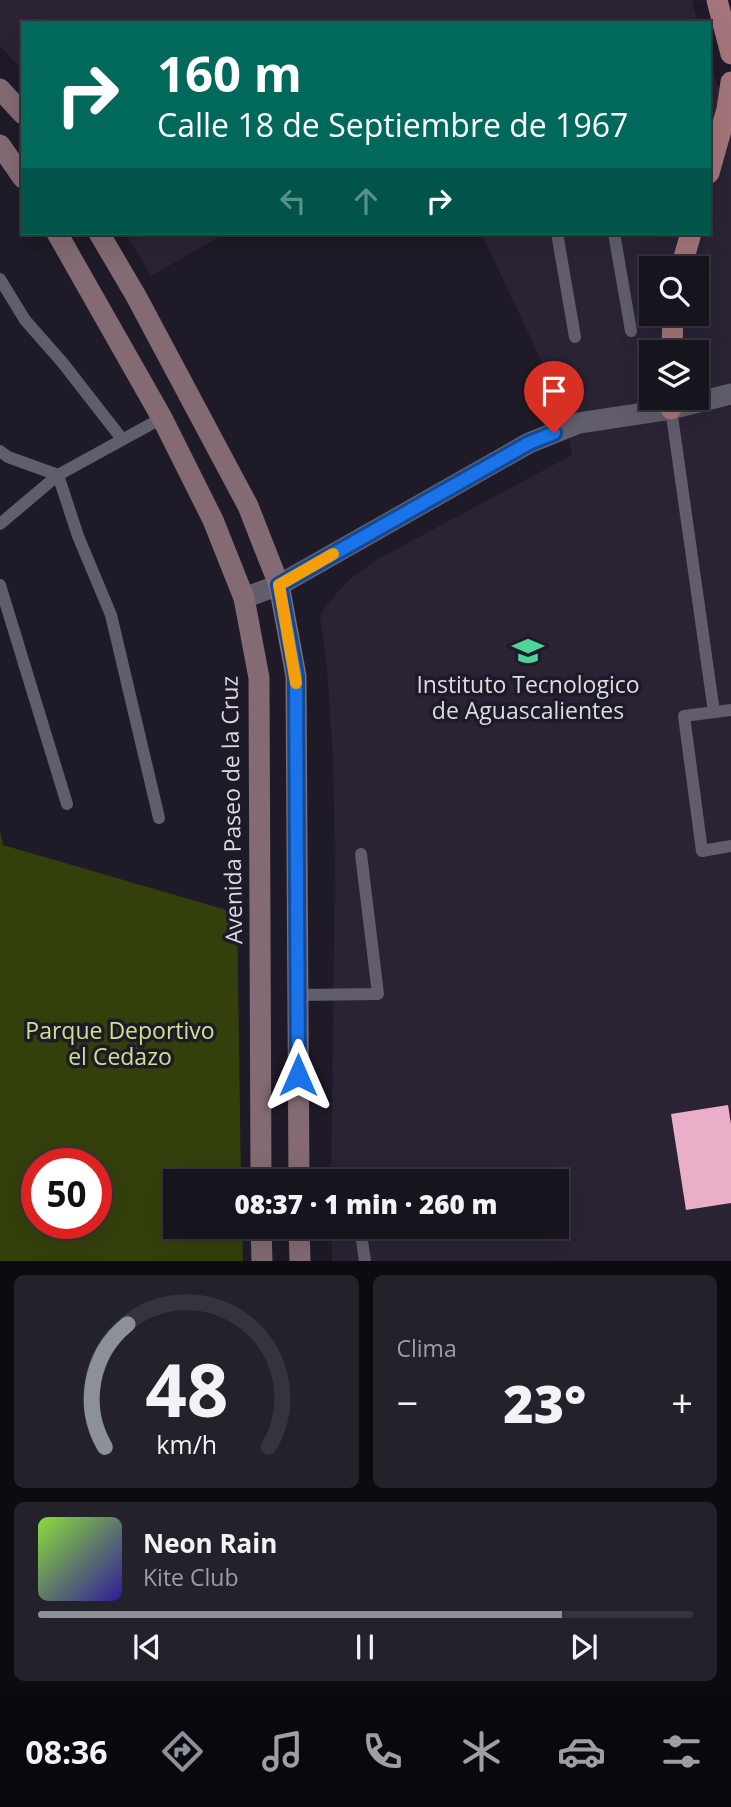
<!DOCTYPE html>
<html lang="es">
<head>
<meta charset="utf-8">
<style>
	:root { --surface:#16141d; --page:#23212a; --text:#f1f3f6; --muted:#9e9ea4; --line:#35333b; --accent:#8c9099 }
	body { margin:0; font-family:"Open Sans",sans-serif; background:var(--page); color:var(--text); height:100vh; display:flex; flex-direction:column; font-size:26px; white-space:nowrap }
	* { box-sizing:border-box; margin:0 }
	p { font-size:23px; color:var(--muted) }
	.icon { flex:none; width:38px; height:38px; fill:none; stroke:currentColor; stroke-width:2; stroke-linecap:round; stroke-linejoin:round }
	.map { position:relative; height:1261px; overflow:hidden }
	.details { display:flex; flex-direction:column; gap:14px; padding:14px; background:#0c0b10; flex:1 }
	.details>* { flex:none }
	.guide { position:absolute; left:21px; top:21px; width:690px; height:214px; border-radius:0px; box-shadow:0 7px 28px #0002,0 0 0 2px var(--line); background:#00695c; color:#fff; overflow:hidden }
	.fabs { position:absolute; left:639px; top:256px; display:grid; gap:14px }
	.fabs a { display:grid; place-items:center; width:70px; height:70px; border-radius:0px; background:var(--surface); box-shadow:0 7px 28px #0002,0 0 0 2px var(--line); font-size:35px }
	.speed { position:absolute; left:21px; top:1148px; display:flex; gap:14px; font-size:35px; font-weight:700; text-align:center }
	.speed>* { display:grid; place-content:center; width:91px; height:91px; border-radius:50%; background:var(--surface); box-shadow:0 7px 28px #0002,0 0 0 2px var(--line); line-height:1 }
	.speed .limit { border:10px solid #d22; background:#fff; color:#111 }
	.pin { position:absolute; display:grid; place-items:center; width:60px; height:60px; color:#fff; margin:-72px -30px; border-radius:50% 50% 50% 0; rotate:-45deg; box-shadow:0 0 7px #0007 }
	.pin .icon { rotate:45deg }
	.me { position:absolute; width:77px; margin:-38px; rotate:0deg; stroke-linejoin:round; filter:drop-shadow(0 0 5px #0008) }
	.turn { display:flex; align-items:center; gap:24px; height:147px; padding:0 21px; font-size:32px }
	.turn .icon { width:91px; height:91px; stroke-width:2.5 }
	.turn b { display:block; font-size:49px; line-height:60px }
	.lanes { display:flex; align-items:center; height:66px; padding:0 21px; background:#0003; justify-content:center; gap:35px; direction:ltr }
	.lanes .off { opacity:.35 }
	.big { font-size:52px; font-weight:800; line-height:1.1 }
	.details .tile { flex:1; display:flex; flex-direction:column; justify-content:center; gap:10px; min-width:0; padding:0 24px; border-radius:10px; background:var(--page) }
	.details .dial { align-items:center; gap:0 }
	.dial svg { height:182px; overflow:visible; fill:none; stroke:var(--line); stroke-width:7; stroke-linecap:round; text-anchor:middle }
	.dial text { fill:var(--text); stroke:none }
	.song { display:flex; align-items:center; gap:21px }
	.cover { width:84px; height:84px; border-radius:10px; background:linear-gradient(135deg,hsl(90 70% 55%),hsl(250 70% 35%)) }
	.played { height:7px; border-radius:4px; background:linear-gradient(90deg,var(--accent) 80%,var(--line) 80%) }
	.keys { display:flex; justify-content:space-around; direction:ltr }
	.heat { display:flex; justify-content:space-between; align-items:center; font-size:38px; direction:ltr }
	.details .tiles { flex:1; display:grid; gap:14px; grid-template-columns:1fr 1fr }
	.tile:last-child { grid-column:span 2 }
	.trip { position:absolute; left:163px; top:1169px; width:406px; height:70px; border-radius:0px; background:var(--surface); box-shadow:0 7px 28px #0002,0 0 0 2px var(--line); font-weight:800; line-height:70px; text-align:center }
	.tab-bar { display:flex; height:112px; justify-content:space-around; align-items:center; background:#09080c; color:var(--muted) }
	.tab-bar .icon { width:49px; height:49px }
	.tab-bar .current { color:var(--accent) }
	.tab-bar b { font-size:32px; color:var(--text) }
	.map>svg:first-child { display:block }
	.built { fill:#292334; fill-rule:evenodd }
	.green { fill:#34400b; fill-rule:evenodd }
	.building { fill:#eaaec8 }
	.lines { fill:none; stroke-linecap:round; stroke-linejoin:round }
	.lane { stroke:#615d6b; stroke-width:12 }
	.street { stroke:#615d6b; stroke-width:21 }
	.secondary { stroke:#836a73; stroke-width:21 }
	.primary { stroke:#a4767b; stroke-width:21 }
	.route-casing { stroke:#114b97; stroke-width:18 }
	.route { stroke:#1a73e8; stroke-width:12 }
	.slow { stroke:#f59e0b; stroke-width:12 }
	.labels { text-anchor:middle; stroke-width:7; stroke-linejoin:round; paint-order:stroke }
	.poi-label { font-size:23px; fill:#dddbe3; stroke:#1e1a27 }
	.street-label { font-size:23px; fill:#dddbe3; stroke:#1e1a27 }
	.park-label { font-size:23px; fill:#cbe291; stroke:#1e1a27 }
</style>
</head>
<body>
<div class="map">
<svg width="731" height="1261" viewBox="0 0 731 1261">
	<rect width="100%" height="100%" fill="#1e1a27"/>
	<g class="built">
		<polygon points="0,0 692,0 698,23 23,23 23,71 0,46"/>
		<path d="M709,59L731,127V1261H332L331,1227H556V1181H331L335,863L333,757L327,668L320,618L325,606L350,579L376,560L572,455L562,404L481,233H709ZM651,268H696V313H651ZM651,352H696V397H651Z"/>
		<polygon points="125,233 226,233 151,276"/>
	</g>
	<path class="green" d="M0,831L3,845L237,913L241,1181H175V1227H242L243,1261H0ZM37,1164H96V1223H37Z"/>
	<polygon class="building" points="728,1105 731,1124 731,1203 686,1210 671,1114"/>
	<g class="lines">
		<g class="lane">
			<polyline points="557,233 575,337"/>
			<polyline points="614,233 631,331"/>
			<polyline points="0,279 25,320 62,362 122,439"/>
			<polyline points="671,409 714,712"/>
			<polyline points="0,451 8,457 58,475 162,418"/>
			<polyline points="0,524 58,475 78,536 111,615 159,818"/>
			<polyline points="0,585 67,804"/>
			<polyline points="731,710 684,716 702,851 731,846"/>
			<polyline points="298,995 378,994 361,854"/>
			<polyline points="360,1227 365,1261"/>
		</g>
		<polyline class="street" points="244,598 279,585 529,443 579,423 671,409 731,394"/>
		<g class="secondary">
			<polyline points="0,89 23,114"/>
			<polyline points="0,145 23,178"/>
			<polyline points="57,233 162,418 213,520 244,598 259,678 261,1181"/>
			<polyline points="99,233 136,296 248,506 279,585 296,676 299,1181"/>
			<polyline points="261,1227 262,1261"/>
			<polyline points="299,1227 300,1261"/>
		</g>
		<g class="primary">
			<polyline points="717,0 731,54"/>
			<polyline points="709,173 727,109 731,82"/>
			<polyline points="681,268 691,233"/>
			<polyline points="672,352 673,313"/>
			<polyline points="671,409 672,397"/>
		</g>
	</g>
	<g class="lines">
		<defs>
			<polyline id="route" points="298,1075 296,676 279,585 529,443 554,433"/>
		</defs>
		<use href="#route" class="route-casing"/>
		<use href="#route" class="route"/>
		<polyline class="slow" points="296,683 279,585 333,554"/>
	</g>
	<defs>
		<symbol id="university-bare" viewBox="-9 -9 18 18"><path d="M0-5L7-2L0 1L-7-2ZM-4 1L0 2.5L4 1V4Q0 6-4 4Z" fill="#4fd399" stroke="#1e1a27" stroke-width="2.5" paint-order="stroke"/></symbol>
	</defs>
	<g fill-rule="evenodd">
		<use href="#university-bare" x="506" y="629" width="44" height="44"/>
	</g>
	<g class="labels">
		<g class="poi-label">
			<text x="528" y="693">Instituto Tecnologico<tspan x="528" dy="26">de Aguascalientes</tspan></text>
		</g>
		<g class="street-label">
			<text transform="translate(232 810) rotate(-91)" y="8">Avenida Paseo de la Cruz</text>
		</g>
		<g class="park-label">
			<text x="120" y="1039">Parque Deportivo<tspan x="120" dy="26">el Cedazo</tspan></text>
		</g>
	</g>
</svg>
<div class="fabs">
<a><svg class="icon" aria-label="search" viewBox="0 0 24 24"><circle cx="10" cy="10" r="6"/><path d="M15 15l6 6"/></svg></a>
<a><svg class="icon" aria-label="layers" viewBox="0 0 24 24"><path d="M12 4l9 5-9 5-9-5zM3 14l9 5 9-5"/></svg></a>
</div>
<div class="speed"><div class="limit">50</div></div>
<div class="pin" style="left:554px;top:433px;background:#d93025"><svg class="icon" aria-label="arrive" viewBox="0 0 24 24"><path d="M6 21V4h12l-3 4 3 4H6"/></svg></div>
<svg class="me" style="left:298px;top:1075px" viewBox="-20 -20 40 40"><path d="M0-17L14 15 0 8-14 15z" fill="#1a73e8" stroke="#fff" stroke-width="4"/></svg>
<div class="trip">08:37 · 1 min · 260 m</div>
<div class="guide">
<div class="turn"><svg class="icon" aria-label="right" viewBox="0 0 24 24"><path d="M7 20v-9h11M14 6l5 5-5 5"/></svg><div><b>160 m</b>Calle 18 de Septiembre de 1967</div></div>
<div class="lanes"><svg class="icon off" aria-label="left" viewBox="0 0 24 24"><path d="M17 20v-9H6M10 6l-5 5 5 5"/></svg><svg class="icon off" aria-label="ahead" viewBox="0 0 24 24"><path d="M12 20V5M6 11l6-6 6 6"/></svg><svg class="icon" aria-label="right" viewBox="0 0 24 24"><path d="M7 20v-9h11M14 6l5 5-5 5"/></svg></div>
</div>
</div>
<section class="details">
<div class="tiles">
<div class="tile dial"><svg viewBox="0 0 100 80">
<path d="M14 69A42 42 0 1 1 86 69"/>
<path d="M14 69A42 42 0 0 1 24 15" stroke="#8c9099"/>
<text x="50" y="56" font-size="32" font-weight="700">48</text>
<text x="50" y="72" font-size="11">km/h</text>
</svg></div>
<div class="tile"><p>Clima</p>
<div class="heat"><a>−</a><b class="big">23°</b><a>+</a></div>
</div>
<div class="tile">
<div class="song"><i class="cover"></i><div><b>Neon Rain</b><p>Kite Club</p></div></div>
<div class="played"></div>
<div class="keys"><svg class="icon" aria-label="previous" viewBox="0 0 24 24"><path d="M18 5L8 12l10 7zM5 5v14"/></svg><svg class="icon" aria-label="pause" viewBox="0 0 24 24"><path d="M8 5v14M16 5v14"/></svg><svg class="icon" aria-label="next" viewBox="0 0 24 24"><path d="M6 5l10 7-10 7zM19 5v14"/></svg></div>
</div>
</div>
</section>
<nav class="tab-bar">
<b>08:36</b>
<svg class="icon current" aria-label="directions" viewBox="0 0 24 24"><path d="M12 3l9 9-9 9-9-9zM9 14v-3h6M13 9l2 2-2 2"/></svg>
<svg class="icon" aria-label="music" viewBox="0 0 24 24"><path d="M9 18V5l10-2v13"/><circle cx="6" cy="18" r="3"/><circle cx="16" cy="16" r="3"/></svg>
<svg class="icon" aria-label="phone" viewBox="0 0 24 24"><path d="M5 4h4l2 5-3 2q2 4 5 5l2-3 5 2v4C11 20 4 13 5 4z"/></svg>
<svg class="icon" aria-label="climate" viewBox="0 0 24 24"><path d="M12 3v18M4 7l16 10M4 17L20 7"/></svg>
<svg class="icon" aria-label="car" viewBox="0 0 24 24"><path d="M5 17H2v-5l4-1 3-4h7l3 4 3 1v5h-3M9 17h6M6 11h13"/><circle cx="7" cy="17" r="2"/><circle cx="17" cy="17" r="2"/></svg>
<svg class="icon" aria-label="filters" viewBox="0 0 24 24"><path d="M4 7h16M4 17h16"/><circle cx="9" cy="7" r="2"/><circle cx="15" cy="17" r="2"/></svg>
</nav>
</body>
</html>
